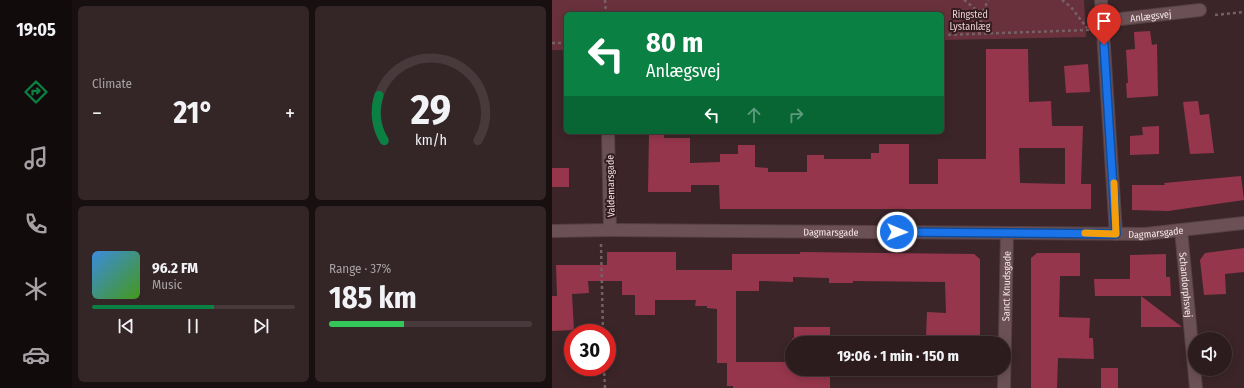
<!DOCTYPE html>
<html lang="en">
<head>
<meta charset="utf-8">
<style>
	:root { --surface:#2c1c1e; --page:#342527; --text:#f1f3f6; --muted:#a6a1a4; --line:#483a3c; --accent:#0b8043 }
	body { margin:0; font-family:"Fira Sans Condensed",sans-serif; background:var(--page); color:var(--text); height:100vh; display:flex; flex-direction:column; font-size:15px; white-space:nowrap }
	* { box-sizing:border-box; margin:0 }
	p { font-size:13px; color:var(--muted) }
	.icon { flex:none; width:22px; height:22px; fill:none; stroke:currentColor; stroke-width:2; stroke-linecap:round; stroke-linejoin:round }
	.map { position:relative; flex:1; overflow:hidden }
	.panel { display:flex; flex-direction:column; gap:6px; padding:6px; background:#180f10; width:480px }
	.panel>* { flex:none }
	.guide { position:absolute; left:12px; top:12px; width:380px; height:122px; border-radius:6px; box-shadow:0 2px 10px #0003,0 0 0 1px var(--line); background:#0b8043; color:#fff; overflow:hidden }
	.buttons { position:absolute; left:636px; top:332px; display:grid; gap:8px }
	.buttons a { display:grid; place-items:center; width:44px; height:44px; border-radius:50%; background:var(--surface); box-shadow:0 2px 10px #0003,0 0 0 1px var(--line); font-size:20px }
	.speed { position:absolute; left:12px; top:324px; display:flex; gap:8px; font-size:20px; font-weight:700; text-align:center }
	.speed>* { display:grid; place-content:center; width:52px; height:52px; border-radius:50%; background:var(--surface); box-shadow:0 2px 10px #0003,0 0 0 1px var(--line); line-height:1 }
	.speed .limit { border:6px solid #d22; background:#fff; color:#111 }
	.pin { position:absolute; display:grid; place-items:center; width:34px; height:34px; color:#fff; margin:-41px -17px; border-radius:50% 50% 50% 0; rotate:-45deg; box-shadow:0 0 4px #0007 }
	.pin .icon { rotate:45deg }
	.me { position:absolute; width:44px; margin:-22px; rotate:91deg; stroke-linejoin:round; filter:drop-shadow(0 0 3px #0008) }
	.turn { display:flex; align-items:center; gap:14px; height:84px; padding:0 16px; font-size:18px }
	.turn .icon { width:52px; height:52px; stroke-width:2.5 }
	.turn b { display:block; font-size:28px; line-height:34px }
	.lanes { display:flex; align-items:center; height:38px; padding:0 16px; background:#0003; justify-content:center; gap:20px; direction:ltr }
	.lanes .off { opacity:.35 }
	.big { font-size:30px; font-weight:700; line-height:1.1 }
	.panel .tile { flex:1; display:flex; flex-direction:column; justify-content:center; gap:6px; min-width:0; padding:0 14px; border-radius:6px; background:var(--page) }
	.panel .dial { align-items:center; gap:0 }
	.dial svg { height:104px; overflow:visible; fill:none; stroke:var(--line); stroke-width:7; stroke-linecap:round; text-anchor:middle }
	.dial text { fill:var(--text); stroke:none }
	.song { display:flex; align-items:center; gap:12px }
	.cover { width:48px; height:48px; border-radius:6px; background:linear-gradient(135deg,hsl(210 70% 55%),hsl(100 70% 35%)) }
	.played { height:4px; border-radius:2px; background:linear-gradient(90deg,var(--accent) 60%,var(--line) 60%) }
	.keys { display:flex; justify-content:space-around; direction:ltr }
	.heat { display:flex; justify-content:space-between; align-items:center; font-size:22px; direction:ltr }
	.charge { height:6px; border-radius:3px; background:linear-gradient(90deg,#34c759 37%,var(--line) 0) }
	.panel .tiles { flex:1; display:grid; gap:6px; grid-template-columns:repeat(2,1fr) }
	.trip { position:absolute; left:233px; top:336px; width:226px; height:40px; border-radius:20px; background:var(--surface); box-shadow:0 2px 10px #0003,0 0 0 1px var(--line); font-weight:700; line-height:40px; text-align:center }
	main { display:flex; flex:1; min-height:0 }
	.menu { display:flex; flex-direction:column; width:72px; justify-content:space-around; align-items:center; background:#120b0c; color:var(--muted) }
	.menu .icon { width:28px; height:28px }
	.menu .active { color:var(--accent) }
	.menu b { font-size:18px; color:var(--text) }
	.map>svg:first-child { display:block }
	.green { fill:#69313b }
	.building { fill:#96364c; fill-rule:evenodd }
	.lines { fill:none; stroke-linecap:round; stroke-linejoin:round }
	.street-casing { stroke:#554144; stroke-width:14 }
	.secondary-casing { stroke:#554144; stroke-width:14 }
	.path { stroke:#756164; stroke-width:2.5; stroke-dasharray:3 3; stroke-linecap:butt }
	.street { stroke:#6b5155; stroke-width:12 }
	.secondary { stroke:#6b5155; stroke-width:12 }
	.route-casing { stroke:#114b97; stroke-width:10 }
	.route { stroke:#1a73e8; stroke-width:7 }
	.slow { stroke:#f59e0b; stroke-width:7 }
	.labels { text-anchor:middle; stroke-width:4; stroke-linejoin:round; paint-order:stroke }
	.park-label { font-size:10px; fill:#edd1d4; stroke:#311b1f }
	.street-label { font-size:10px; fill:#f5e5e7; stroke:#311b1f }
</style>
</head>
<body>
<main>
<nav class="menu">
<b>19:05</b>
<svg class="icon active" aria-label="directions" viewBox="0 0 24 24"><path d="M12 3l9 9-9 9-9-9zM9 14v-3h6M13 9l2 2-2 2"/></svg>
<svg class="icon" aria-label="music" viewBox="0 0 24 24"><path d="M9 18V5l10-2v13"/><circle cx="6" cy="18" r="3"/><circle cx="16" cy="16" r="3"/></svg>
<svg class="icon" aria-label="phone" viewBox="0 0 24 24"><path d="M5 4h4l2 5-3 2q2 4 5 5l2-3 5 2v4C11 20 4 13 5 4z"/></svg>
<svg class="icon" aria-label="climate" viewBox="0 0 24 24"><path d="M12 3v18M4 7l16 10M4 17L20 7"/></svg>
<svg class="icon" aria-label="car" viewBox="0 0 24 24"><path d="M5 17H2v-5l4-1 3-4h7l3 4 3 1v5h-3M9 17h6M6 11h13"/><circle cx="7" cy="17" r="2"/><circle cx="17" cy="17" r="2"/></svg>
</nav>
<section class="panel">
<div class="tiles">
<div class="tile"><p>Climate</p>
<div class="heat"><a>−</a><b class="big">21°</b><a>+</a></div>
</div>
<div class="tile dial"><svg viewBox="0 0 100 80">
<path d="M14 69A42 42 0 1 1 86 69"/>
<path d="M14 69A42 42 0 0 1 10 34" stroke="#0b8043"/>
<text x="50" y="56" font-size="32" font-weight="700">29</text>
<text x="50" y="72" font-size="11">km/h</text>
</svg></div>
<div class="tile">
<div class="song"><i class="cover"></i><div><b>96.2 FM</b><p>Music</p></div></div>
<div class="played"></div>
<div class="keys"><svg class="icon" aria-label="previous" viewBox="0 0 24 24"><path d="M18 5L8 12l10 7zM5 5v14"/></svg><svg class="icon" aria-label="pause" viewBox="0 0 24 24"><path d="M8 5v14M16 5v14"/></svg><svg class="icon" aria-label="next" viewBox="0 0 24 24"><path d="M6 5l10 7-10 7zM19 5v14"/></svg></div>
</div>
<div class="tile"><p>Range · 37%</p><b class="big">185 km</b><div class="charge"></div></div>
</div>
</section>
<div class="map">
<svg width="692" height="388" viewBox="0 0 692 388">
	<rect width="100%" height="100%" fill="#3b2528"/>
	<polygon class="green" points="0,0 532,0 534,37 390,40 390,14 14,14 14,50 0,50"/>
	<g class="building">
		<polygon points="598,31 600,45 605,44 606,96 575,98 574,83 576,83 574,50 583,49 582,32"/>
		<path d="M434,49H476L477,102L499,101L500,126H531L529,184H539V209H168L167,185H139V192H96L97,133H112V138H138V163L168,162V154H186V145H203V167L216,168V172H255V155H272V159H319V153H327V144H357V184H386V159H434ZM467,148H513V184L468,183Z"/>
		<polygon points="536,64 538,92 514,93 512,66"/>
		<polygon points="646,101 648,115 657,114 662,153 638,154 631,102"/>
		<polygon points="607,126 607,154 578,155 578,136 591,135 590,127"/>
		<rect x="0" y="168" width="17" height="19"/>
		<polygon points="689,176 692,200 616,211 580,210 580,185 613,185 612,183"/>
		<polygon points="692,248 692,272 673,274 674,294 652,295 648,260 653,253"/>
		<polygon points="55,252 124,252 124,270 180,270 180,254 248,254 248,252 422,254 428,259 428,343 402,343 402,337 374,337 375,312 394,313 393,282 301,281 301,283 277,283 277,278 241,277 241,282 207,281 207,291 184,291 184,362 239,362 240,338 242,338 242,327 278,327 278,343 240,343 240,369 278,369 278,388 181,388 181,386 175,386 175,363 165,363 165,309 155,308 155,306 143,306 144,300 103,300 103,315 83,315 83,295 70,295 70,281 36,281 37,293 20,294 22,330 0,331 0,296 5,296 4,265 55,265"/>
		<polygon points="485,253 528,253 528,276 508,276 507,317 538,318 537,338 541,338 542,359 506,358 505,388 479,388 479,258"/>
		<polygon points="614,254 614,277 618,277 619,296 543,296 542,279 578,279 578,255"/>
		<polygon points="589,296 630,327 589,327"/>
		<rect x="549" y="368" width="17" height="20"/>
	</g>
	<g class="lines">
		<defs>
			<g id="street">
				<polyline points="549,0 564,234"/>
				<path id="s1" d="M551,21L648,10"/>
				<path id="s2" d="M58,230L593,234L692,223"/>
				<path id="s3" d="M629,230L644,388"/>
				<polyline points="0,231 58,230 56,132"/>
			</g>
			<g id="secondary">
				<path id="s4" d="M452,388L455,233"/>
			</g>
		</defs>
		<use href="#street" class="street-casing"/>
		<use href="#secondary" class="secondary-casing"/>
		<g class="path">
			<polyline points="53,0 54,14"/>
			<polyline points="412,0 430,14"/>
			<polyline points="510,0 519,7 535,28"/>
			<polyline points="663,15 692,12"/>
			<polyline points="390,35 537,30"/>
			<polyline points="427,35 430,14 436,0"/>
			<polyline points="0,43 14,43"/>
			<polyline points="49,244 51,333"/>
			<polyline points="52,367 53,388"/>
		</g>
		<use href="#street" class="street"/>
		<use href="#secondary" class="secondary"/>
	</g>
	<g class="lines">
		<defs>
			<polyline id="route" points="345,232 564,234 552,45"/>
		</defs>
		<use href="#route" class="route-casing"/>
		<use href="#route" class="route"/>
		<polyline class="slow" points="533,233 564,234 562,183"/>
	</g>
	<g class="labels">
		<g class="park-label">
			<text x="418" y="18">Ringsted<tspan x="418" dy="12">Lystanlæg</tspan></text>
		</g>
		<g class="street-label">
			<text dy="4" stroke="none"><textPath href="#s1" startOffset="48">Anlægsvej</textPath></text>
			<text transform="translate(58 186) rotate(-91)" y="4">Valdemarsgade</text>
			<text dy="4" stroke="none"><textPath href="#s2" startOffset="546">Dagmarsgade</textPath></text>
			<text dy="4" stroke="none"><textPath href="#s2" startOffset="221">Dagmarsgade</textPath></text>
			<text dy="4" stroke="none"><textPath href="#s3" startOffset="55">Schandorphsvej</textPath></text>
			<text dy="4" stroke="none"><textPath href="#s4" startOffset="102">Sanct Knudsgade</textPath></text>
		</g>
	</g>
</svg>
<div class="buttons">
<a><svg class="icon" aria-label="sound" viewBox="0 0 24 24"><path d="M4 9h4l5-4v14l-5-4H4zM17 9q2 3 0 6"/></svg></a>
</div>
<div class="speed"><div class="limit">30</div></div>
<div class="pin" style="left:552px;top:45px;background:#d93025"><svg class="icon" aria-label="arrive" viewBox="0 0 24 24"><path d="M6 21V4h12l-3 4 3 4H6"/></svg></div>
<svg class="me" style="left:345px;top:232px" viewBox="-20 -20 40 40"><circle r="17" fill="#1a73e8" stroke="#fff" stroke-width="3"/><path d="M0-11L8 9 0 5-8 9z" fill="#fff"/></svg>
<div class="trip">19:06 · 1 min · 150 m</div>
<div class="guide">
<div class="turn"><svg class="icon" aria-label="left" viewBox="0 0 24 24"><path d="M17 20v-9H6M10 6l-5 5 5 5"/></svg><div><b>80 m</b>Anlægsvej</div></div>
<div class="lanes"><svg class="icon" aria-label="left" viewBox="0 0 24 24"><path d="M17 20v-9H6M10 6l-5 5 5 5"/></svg><svg class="icon off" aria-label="ahead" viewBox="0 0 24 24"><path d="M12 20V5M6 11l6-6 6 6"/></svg><svg class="icon off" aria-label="right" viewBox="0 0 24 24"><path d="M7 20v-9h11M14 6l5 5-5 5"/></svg></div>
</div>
</div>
</main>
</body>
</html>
